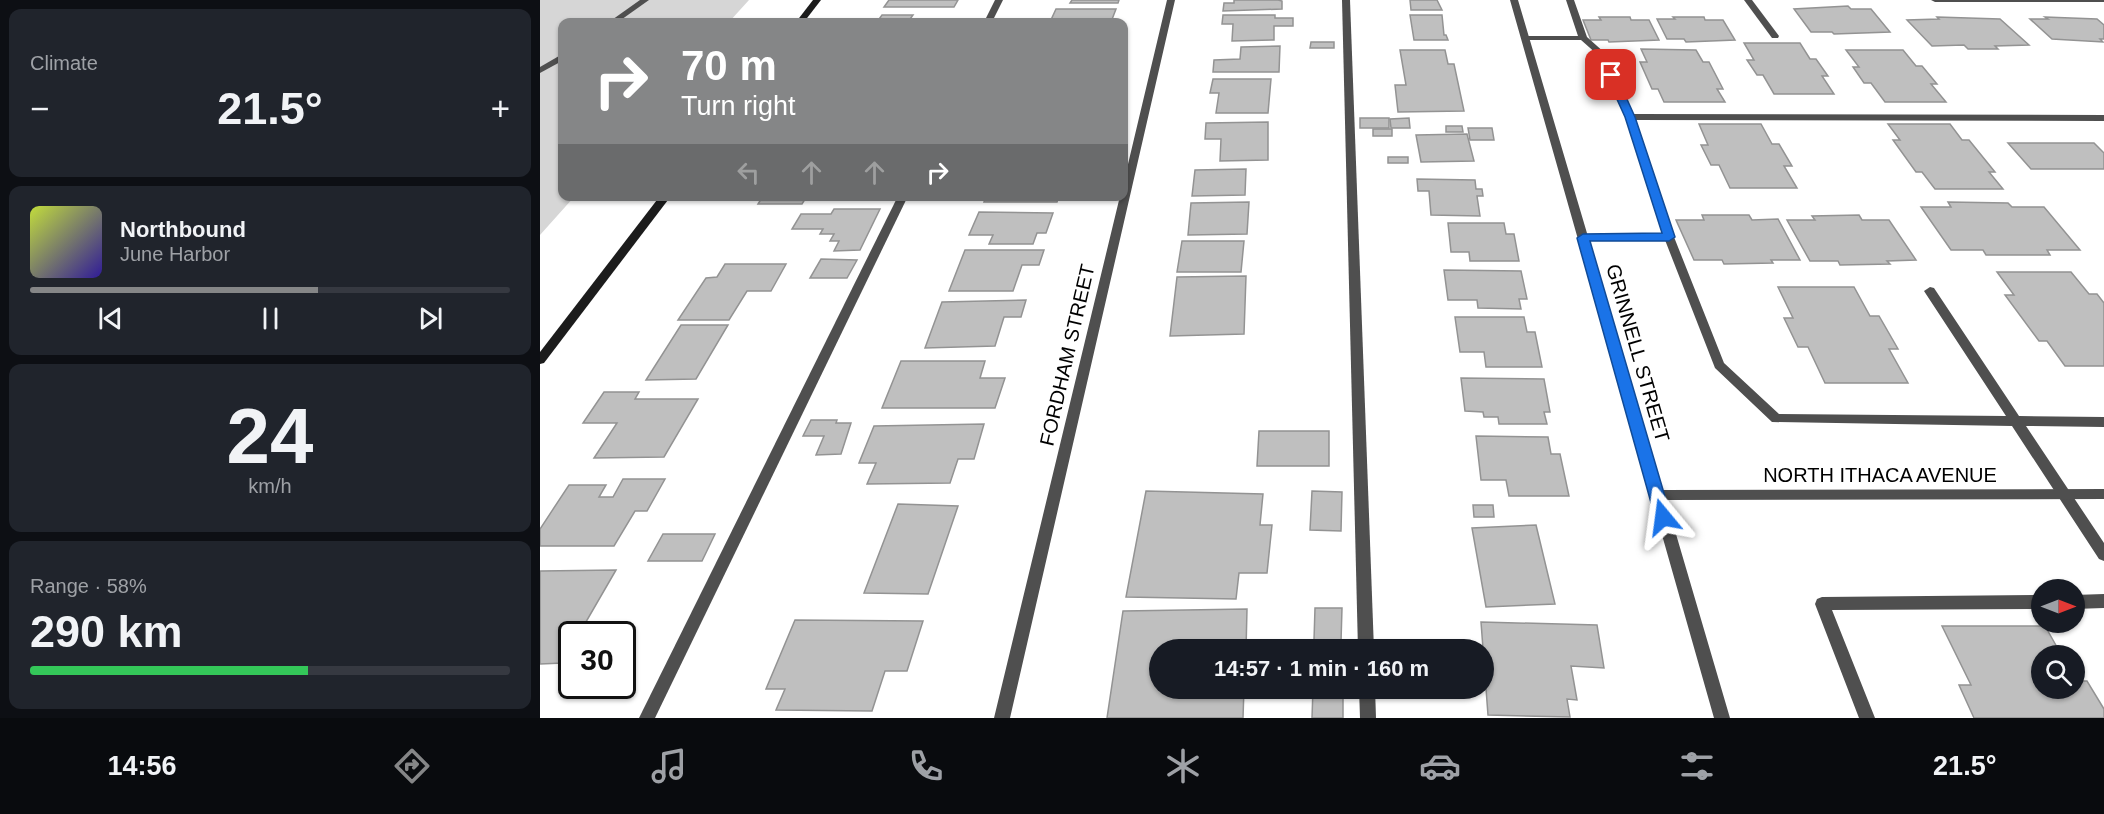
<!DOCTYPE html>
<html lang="en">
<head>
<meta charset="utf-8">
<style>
	:root { --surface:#171b24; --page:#20242c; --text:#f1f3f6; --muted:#9ea1a6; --line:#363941; --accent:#858687 }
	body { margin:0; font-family:Helvetica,sans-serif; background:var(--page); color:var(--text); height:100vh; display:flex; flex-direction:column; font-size:22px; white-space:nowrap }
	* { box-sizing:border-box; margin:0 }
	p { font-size:20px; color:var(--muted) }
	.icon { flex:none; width:33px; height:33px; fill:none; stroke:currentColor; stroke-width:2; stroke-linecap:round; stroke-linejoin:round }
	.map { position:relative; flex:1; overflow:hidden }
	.panel { display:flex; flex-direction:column; gap:9px; padding:9px; background:#0d0f14; width:540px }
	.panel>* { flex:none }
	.banner { position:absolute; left:18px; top:18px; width:570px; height:183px; border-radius:12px; box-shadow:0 2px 4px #0004; background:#858687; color:#fff; overflow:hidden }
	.needle { width:39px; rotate:90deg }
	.buttons { position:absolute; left:1491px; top:579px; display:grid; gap:12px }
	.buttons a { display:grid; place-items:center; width:54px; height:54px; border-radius:50%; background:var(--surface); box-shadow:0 2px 4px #0004; font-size:30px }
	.speed { position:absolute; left:18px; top:621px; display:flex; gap:12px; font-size:30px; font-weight:700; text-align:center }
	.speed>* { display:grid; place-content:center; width:78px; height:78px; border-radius:50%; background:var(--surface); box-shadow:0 2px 4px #0004; line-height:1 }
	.speed .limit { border:3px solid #111; border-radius:9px; background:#fff; color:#111 }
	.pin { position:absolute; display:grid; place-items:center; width:51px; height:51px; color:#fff; margin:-26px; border-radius:12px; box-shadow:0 3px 9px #0006 }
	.me { position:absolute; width:66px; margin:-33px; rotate:344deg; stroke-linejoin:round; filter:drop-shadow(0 0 4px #0008) }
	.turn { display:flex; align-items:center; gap:21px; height:126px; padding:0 24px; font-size:27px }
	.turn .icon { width:78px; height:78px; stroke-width:2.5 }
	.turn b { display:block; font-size:42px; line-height:51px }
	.lanes { display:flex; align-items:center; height:57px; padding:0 24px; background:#0003; justify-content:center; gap:30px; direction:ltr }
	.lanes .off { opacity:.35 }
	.big { font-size:45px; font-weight:600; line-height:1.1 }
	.panel .tile { flex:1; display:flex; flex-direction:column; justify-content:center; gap:9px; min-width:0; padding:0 21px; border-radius:12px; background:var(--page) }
	.panel .dial { align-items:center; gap:0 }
	.dial b { font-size:78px; line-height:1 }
	.song { display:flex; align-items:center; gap:18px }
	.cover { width:72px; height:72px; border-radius:9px; background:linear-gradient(135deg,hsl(70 70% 55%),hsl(250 70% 35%)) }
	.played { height:6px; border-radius:3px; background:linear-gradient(90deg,var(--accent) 60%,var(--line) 60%) }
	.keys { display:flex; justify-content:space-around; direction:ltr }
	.heat { display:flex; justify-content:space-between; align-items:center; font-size:33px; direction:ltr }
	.charge { height:9px; border-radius:4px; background:linear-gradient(90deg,#34c759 58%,var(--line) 0) }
	.trip { position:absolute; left:609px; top:639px; width:345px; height:60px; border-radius:30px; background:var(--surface); box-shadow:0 2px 4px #0004; font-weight:600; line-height:60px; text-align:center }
	.tab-bar { display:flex; height:96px; justify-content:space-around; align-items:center; background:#090b0e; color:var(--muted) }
	.tab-bar .icon { width:42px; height:42px }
	.tab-bar .active { color:var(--accent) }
	.tab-bar b { font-size:27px; color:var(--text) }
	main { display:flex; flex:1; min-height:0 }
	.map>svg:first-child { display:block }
	.green { fill:#d6d6d6 }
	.building { fill:#bfbfbf; stroke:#939393; stroke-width:1.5 }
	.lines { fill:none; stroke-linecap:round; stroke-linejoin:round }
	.service { fill:#4f4f4f; fill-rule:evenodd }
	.minor { fill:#4f4f4f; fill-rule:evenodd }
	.secondary { fill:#1c1c1c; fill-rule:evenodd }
	.route { fill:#1a73e8; stroke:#114b97; stroke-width:1.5 }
	.labels { text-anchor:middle; stroke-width:6; stroke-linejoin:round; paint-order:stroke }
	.street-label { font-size:20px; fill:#000; stroke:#fff }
</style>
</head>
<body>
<main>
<section class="panel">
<div class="tile"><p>Climate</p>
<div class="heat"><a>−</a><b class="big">21.5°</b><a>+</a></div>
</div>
<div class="tile">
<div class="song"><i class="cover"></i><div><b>Northbound</b><p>June Harbor</p></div></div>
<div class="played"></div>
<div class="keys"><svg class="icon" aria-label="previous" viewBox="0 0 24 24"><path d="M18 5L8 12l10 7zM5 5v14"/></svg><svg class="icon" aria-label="pause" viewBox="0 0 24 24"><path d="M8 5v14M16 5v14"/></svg><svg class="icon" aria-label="next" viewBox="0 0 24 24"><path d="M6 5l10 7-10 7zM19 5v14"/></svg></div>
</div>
<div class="tile dial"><b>24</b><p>km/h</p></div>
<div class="tile"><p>Range · 58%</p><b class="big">290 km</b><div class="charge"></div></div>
</section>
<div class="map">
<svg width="1564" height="718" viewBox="0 0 1564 718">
	<rect width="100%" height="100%" fill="#fff"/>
	<polygon class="green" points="0,0 209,0 189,22 22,22 22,196 34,197 0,235"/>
	<g class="building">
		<polygon points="349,0 418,0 414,7 344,7"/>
		<polygon points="532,0 579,0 578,3 530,3"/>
		<polygon points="694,0 738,0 742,1 742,9 683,11 684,3 694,3"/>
		<polygon points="870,0 897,0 902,10 871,10"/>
		<polygon points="1308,6 1311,9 1331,9 1350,32 1294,34 1292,32 1271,32 1254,9"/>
		<polygon points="516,9 576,9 571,22 510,22"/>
		<polygon points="342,15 373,15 368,22 337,22"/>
		<polygon points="683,15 735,15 735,18 753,18 753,26 734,26 734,40 692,41 693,24 682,24"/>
		<polygon points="870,15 902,15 904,35 906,35 908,40 874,40"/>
		<polygon points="1059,17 1090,17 1091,20 1109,20 1119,40 1069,42 1068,40 1051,40 1043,20 1061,20"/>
		<polygon points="1133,17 1164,17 1165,20 1183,20 1195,40 1146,42 1144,39 1127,39 1117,19 1135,19"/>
		<polygon points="1397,17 1460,19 1489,45 1455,46 1458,49 1428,49 1424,45 1392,46 1367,20 1399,19"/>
		<polygon points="1505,17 1557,19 1564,25 1564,39 1560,39 1563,42 1512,39 1490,19 1508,19"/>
		<polygon points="771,42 794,42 794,48 770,48"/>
		<polygon points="1204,43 1260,43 1270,59 1276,59 1288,76 1282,76 1294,94 1234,94 1223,75 1217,75 1207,60 1214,60"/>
		<polygon points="740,46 739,72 673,72 674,60 700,59 701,47"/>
		<polygon points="1101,49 1156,50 1163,62 1169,62 1183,89 1177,89 1185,102 1124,102 1118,89 1112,89 1100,62 1107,62"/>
		<polygon points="860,50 905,50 908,64 914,64 924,111 858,112 855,85 866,85"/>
		<polygon points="1306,50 1363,50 1376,66 1382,66 1397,84 1391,84 1406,102 1345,102 1331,83 1324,83 1313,67 1319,67"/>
		<polygon points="673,79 731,79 728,113 676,113 679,93 670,93"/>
		<rect x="820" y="118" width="29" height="10"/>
		<polygon points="869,118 870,128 851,128 850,119"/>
		<polygon points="728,122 728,160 680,161 681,139 665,139 666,123"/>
		<polygon points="1159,124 1221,124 1232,144 1239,144 1252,166 1244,166 1257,188 1190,188 1179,165 1171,165 1161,145 1168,145"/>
		<polygon points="1348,124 1410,124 1422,140 1429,140 1455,172 1449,172 1463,189 1395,189 1382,172 1376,172 1353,140 1360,140"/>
		<polygon points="906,126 922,126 923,132 906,132"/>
		<polygon points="928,128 952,128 954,140 930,140"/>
		<rect x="833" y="129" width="19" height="7"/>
		<polygon points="927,134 934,161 881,162 876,135"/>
		<polygon points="1468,143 1554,143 1564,153 1564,169 1491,169"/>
		<rect x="848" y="157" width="20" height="6"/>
		<polygon points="706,169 705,195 652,196 655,170"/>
		<polygon points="877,179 935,180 936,189 942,189 943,196 937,196 940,216 891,215 889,191 878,191"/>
		<polygon points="223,196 267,196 262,204 218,204"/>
		<polygon points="446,196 519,196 517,202 444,202"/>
		<polygon points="709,202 707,234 648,235 651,203"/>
		<polygon points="1408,202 1468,203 1472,207 1504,207 1540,250 1507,250 1510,255 1446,255 1443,250 1411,250 1381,207 1411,207"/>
		<polygon points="294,209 340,209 320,250 294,251 299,241 290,241 294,234 280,234 283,229 252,229 261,214 291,214"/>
		<polygon points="439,212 513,213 506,233 497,233 493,244 449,244 453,235 429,235"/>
		<polygon points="1162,215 1209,215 1212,220 1238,219 1260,260 1231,260 1233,263 1184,264 1182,260 1154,260 1136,220 1164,220"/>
		<polygon points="1319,215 1322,220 1349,220 1376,260 1347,261 1350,264 1300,265 1298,261 1270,261 1247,220 1275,220 1272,216"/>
		<polygon points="908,223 964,223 966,234 974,234 979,261 930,261 929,252 911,252"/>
		<polygon points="642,241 704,241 701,272 637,272"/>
		<polygon points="425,250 504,250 499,265 482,265 473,291 409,291"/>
		<polygon points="281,259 317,260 307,278 270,278"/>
		<polygon points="185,264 246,264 231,291 207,291 189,320 138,320 166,278 177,277"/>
		<polygon points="904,270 981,271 987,299 979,299 981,309 938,308 937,300 908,300"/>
		<polygon points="1457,272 1531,272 1549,294 1557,294 1564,303 1564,366 1525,366 1507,341 1499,341 1465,295 1474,295"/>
		<polygon points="706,276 704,334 630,336 637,277"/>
		<polygon points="1238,287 1314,287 1330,316 1339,316 1358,349 1349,349 1368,383 1285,383 1268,347 1258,347 1244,318 1253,318"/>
		<polygon points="486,300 481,317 464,317 455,346 385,348 402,302"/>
		<polygon points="915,317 984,317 987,332 995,332 1002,367 946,367 944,352 920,352"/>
		<polygon points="141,325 188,325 156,379 106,380"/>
		<polygon points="361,361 445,361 440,378 465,378 455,408 342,408"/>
		<polygon points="921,378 1004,379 1010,412 1004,412 1007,424 959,424 958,417 944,417 943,412 925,411"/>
		<polygon points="64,392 99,392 95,399 158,399 124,457 54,458 77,423 43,423"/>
		<polygon points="271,420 297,420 296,423 311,423 301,454 276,455 284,436 263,436"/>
		<polygon points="444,424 434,459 418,459 410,483 327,484 336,463 319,463 334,426"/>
		<polygon points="719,431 789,431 789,466 717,466"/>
		<polygon points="936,436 1008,437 1011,454 1020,454 1029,496 969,496 966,480 941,480"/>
		<polygon points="83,479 125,479 107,511 95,511 74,546 0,546 0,529 29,485 66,485 59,497 73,497"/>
		<polygon points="606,491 723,494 720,525 732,525 727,573 699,573 696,599 586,597"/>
		<polygon points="772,491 802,492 801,531 770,530"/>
		<polygon points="358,504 418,506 388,594 324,593"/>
		<polygon points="933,505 953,505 954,517 934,517"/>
		<polygon points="996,525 1015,604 946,607 932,528"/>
		<polygon points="123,534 175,534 162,561 108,561"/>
		<polygon points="76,570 39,634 32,634 32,649 23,663 0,664 0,571"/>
		<polygon points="775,608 802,608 801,642 774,640"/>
		<polygon points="707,609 706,650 620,650 620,688 704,688 703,718 567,718 583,611"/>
		<polygon points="255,620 383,621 367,671 345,671 332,711 236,710 245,689 226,689"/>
		<polygon points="941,622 1057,625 1064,668 1031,666 1037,700 1027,699 1030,717 948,715"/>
		<polygon points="1402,626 1505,626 1522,656 1502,656 1502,688 1534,688 1534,678 1536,681 1547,681 1564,709 1564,718 1434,718 1419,685 1431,685"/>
		<polygon points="773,688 803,688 803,718 772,718"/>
	</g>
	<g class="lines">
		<g class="service">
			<polygon points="100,0 109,0 78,22 69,22"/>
			<polygon points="455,0 463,0 452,22 444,22"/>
			<polygon points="802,0 810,0 834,650 818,650"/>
			<polygon points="1026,0 1034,0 1047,37 1066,54 1093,114 1564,115 1564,121 1095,120 1134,237 1184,363 1239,414 1466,416 1384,291 1390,287 1394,288 1479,416 1564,417 1564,427 1486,426 1564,543 1564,561 1559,559 1472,426 1232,422 1175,368 1125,240 1039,240 1038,238 1043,235 1123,234 1085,117 1058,55 1041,40 985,40 981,38 985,36 1038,36"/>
			<polygon points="1204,0 1212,0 1239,36 1238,38 1232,38"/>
			<polygon points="1391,0 1564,0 1564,2 1395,2"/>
			<polygon points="19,56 22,56 22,61 0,73 0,67"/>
			<polygon points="358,196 368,196 115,718 99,718"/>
			<polygon points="1564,594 1564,608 1534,609 1534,595"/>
			<polygon points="1502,595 1502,609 1292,610 1335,718 1319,718 1275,604 1277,599 1282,597"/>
			<polygon points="819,688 835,688 836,718 820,718"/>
		</g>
		<g class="minor">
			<polygon points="627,0 635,0 470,718 454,718 580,196 584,196 584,181"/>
			<polygon points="970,0 978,0 1123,490 1564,489 1564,499 1126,500 1190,718 1174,718"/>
		</g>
		<g class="secondary">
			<polygon points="273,0 281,0 264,22 256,22"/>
			<polygon points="120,196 131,196 4,363 0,364 0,352"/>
		</g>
	</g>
	<polygon class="route" points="1071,72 1076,75 1095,117 1135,237 1129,241 1050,241 1131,517 1128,522 1123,524 1117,522 1115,517 1037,238 1043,234 1122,233 1085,117 1066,75"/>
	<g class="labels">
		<g class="street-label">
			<text transform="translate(1098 353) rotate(74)" y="7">GRINNELL STREET</text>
			<text transform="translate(527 355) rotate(-77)" y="7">FORDHAM STREET</text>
			<text x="1340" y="482">NORTH ITHACA AVENUE</text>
		</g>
	</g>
</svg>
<div class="buttons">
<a><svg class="needle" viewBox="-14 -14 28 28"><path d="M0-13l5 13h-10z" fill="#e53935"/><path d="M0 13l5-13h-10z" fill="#9ea1a6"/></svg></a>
<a><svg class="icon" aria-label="search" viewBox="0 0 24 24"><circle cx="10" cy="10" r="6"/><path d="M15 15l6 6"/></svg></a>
</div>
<div class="speed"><div class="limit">30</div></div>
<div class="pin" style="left:1071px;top:75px;background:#d93025"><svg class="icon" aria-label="arrive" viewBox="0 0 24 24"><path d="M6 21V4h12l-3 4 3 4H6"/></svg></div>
<svg class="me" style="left:1123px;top:517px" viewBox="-20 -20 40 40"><path d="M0-17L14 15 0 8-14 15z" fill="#1a73e8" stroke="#fff" stroke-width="4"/></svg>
<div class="trip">14:57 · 1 min · 160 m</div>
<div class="banner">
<div class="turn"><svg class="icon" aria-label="right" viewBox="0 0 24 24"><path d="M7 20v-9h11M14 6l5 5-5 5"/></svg><div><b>70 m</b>Turn right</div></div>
<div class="lanes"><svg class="icon off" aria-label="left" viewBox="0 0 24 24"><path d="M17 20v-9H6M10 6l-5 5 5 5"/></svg><svg class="icon off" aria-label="ahead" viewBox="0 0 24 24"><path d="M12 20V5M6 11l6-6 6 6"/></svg><svg class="icon off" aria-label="ahead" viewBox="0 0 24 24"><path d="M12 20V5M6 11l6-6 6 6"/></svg><svg class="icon" aria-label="right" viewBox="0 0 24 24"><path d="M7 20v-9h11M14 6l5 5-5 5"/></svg></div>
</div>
</div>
</main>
<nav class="tab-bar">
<b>14:56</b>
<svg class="icon active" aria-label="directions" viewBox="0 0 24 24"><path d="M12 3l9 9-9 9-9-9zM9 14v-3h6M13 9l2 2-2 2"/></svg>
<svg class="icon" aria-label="music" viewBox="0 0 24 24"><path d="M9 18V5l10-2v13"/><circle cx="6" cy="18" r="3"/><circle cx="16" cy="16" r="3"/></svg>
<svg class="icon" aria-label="phone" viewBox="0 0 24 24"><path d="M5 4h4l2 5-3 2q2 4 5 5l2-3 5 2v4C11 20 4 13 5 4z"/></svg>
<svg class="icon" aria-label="climate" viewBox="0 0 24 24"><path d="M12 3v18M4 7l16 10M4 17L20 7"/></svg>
<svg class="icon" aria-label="car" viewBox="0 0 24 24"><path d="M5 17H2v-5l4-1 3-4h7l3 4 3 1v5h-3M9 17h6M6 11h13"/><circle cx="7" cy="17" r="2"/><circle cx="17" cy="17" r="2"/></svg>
<svg class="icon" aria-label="filters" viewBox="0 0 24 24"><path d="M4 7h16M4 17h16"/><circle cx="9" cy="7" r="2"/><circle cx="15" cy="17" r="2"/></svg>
<b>21.5°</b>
</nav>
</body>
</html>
